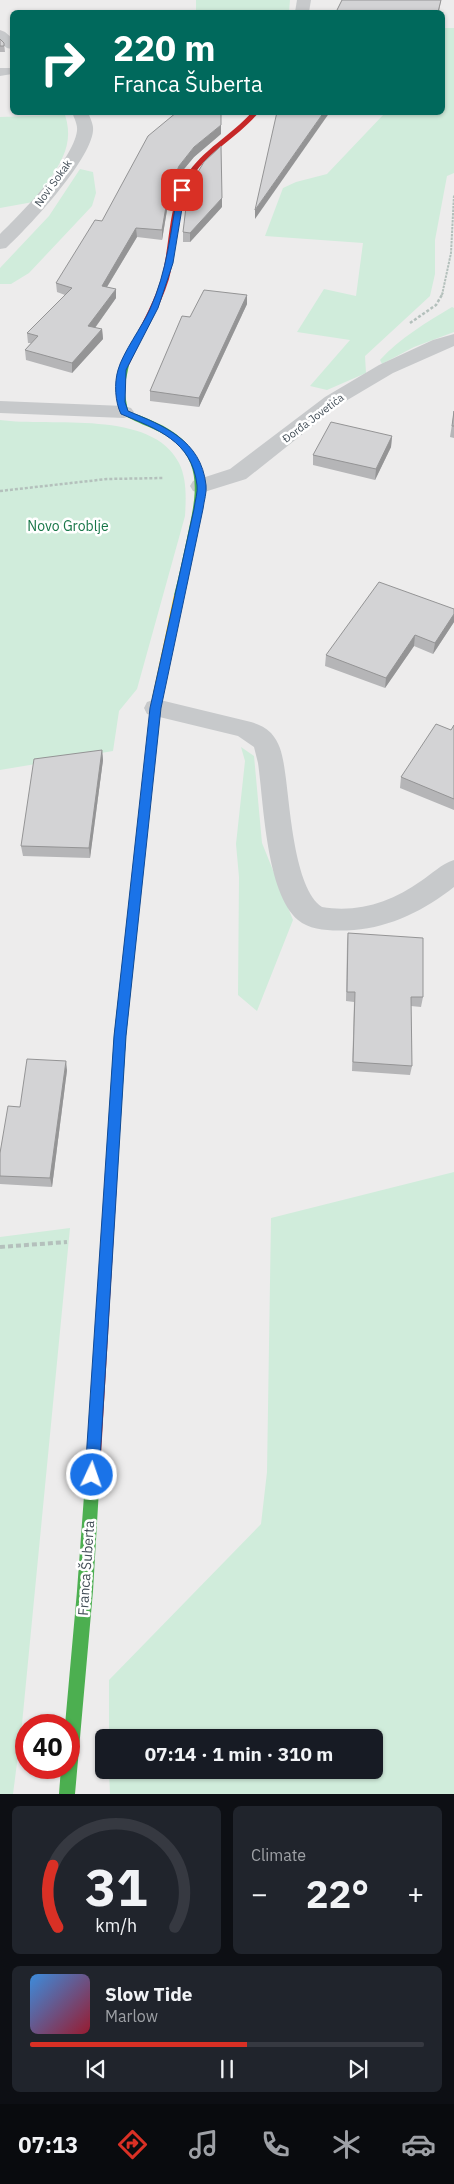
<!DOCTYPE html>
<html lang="en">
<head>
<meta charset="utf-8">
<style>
	:root { --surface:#171b24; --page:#20242c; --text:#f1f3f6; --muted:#9ea1a6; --line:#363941; --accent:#d93025 }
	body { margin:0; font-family:"IBM Plex Sans",sans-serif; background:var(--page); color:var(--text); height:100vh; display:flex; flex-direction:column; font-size:19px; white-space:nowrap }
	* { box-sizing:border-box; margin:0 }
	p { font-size:16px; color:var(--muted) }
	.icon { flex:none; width:28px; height:28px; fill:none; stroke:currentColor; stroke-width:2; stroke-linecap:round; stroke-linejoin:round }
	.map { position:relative; height:1794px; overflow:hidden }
	.drawer { display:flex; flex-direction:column; gap:12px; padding:12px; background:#0d0f14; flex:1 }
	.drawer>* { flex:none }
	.top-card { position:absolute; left:10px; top:10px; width:435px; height:105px; border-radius:8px; box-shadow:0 1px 4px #0004; background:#00695c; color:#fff; overflow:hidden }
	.speed { position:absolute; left:15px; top:1714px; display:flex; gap:10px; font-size:25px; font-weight:700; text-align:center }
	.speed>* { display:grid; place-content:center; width:65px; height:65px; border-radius:50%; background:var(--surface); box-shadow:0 1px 4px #0004; line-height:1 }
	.speed .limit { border:8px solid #d22; background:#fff; color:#111 }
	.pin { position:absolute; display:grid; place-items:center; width:42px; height:42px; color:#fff; margin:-21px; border-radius:10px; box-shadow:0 2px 8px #0006 }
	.me { position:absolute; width:55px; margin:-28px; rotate:3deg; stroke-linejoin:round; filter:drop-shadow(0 0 4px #0008) }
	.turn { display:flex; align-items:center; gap:18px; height:105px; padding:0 20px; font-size:22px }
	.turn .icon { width:65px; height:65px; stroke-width:2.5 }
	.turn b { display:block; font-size:35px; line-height:42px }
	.big { font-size:38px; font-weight:700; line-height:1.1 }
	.drawer .widget { flex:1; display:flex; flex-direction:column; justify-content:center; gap:8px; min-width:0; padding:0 18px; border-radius:8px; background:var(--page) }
	.drawer .dial { align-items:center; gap:0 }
	.dial svg { height:130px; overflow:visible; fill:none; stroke:var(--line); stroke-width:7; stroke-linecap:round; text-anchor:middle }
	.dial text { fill:var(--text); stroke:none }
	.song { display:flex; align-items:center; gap:15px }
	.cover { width:60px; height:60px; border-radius:8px; background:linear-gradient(135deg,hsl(210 70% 55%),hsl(350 70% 35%)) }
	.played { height:5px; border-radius:2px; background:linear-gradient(90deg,var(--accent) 55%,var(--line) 55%) }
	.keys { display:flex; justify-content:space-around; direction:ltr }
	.heat { display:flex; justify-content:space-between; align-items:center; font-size:28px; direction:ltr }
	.drawer .tiles { flex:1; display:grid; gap:12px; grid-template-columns:1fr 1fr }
	.widget:last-child { grid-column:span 2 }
	.trip { position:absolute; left:95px; top:1729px; width:288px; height:50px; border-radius:8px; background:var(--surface); box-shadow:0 1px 4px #0004; font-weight:700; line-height:50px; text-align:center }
	.menu { display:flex; height:80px; justify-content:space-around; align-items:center; background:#090b0e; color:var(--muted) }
	.menu .icon { width:35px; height:35px }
	.menu .active { color:var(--accent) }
	.menu b { font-size:22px; color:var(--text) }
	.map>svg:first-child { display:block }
	.green { fill:#d0ecdb }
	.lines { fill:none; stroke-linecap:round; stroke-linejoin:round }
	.path-far2 { stroke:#b4c0bc; stroke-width:2; stroke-dasharray:2.5 1; stroke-linecap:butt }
	.path-far1 { stroke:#b4c0bc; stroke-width:2.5; stroke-dasharray:3 2; stroke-linecap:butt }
	.path { stroke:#b4c0bc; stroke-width:4; stroke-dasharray:5 3; stroke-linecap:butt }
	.lane { fill:#c7c9cb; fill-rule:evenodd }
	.street { fill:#c7c9cb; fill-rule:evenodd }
	.fast { fill:#4caf50; fill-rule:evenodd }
	.slow { fill:#ffc107; fill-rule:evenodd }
	.jam { fill:#c62828; fill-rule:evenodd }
	.wall { fill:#b5b5b7 }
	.shaded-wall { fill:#949495 }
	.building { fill:#d3d3d5; stroke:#949495 }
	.route { fill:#1a73e8; stroke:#114b97 }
	.labels { text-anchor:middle; stroke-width:5; stroke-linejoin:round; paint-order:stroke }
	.far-street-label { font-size:11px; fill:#444f58; stroke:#fff }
	.park-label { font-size:14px; fill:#187648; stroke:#fff }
	.street-label { font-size:14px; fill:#444f58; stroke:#fff }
</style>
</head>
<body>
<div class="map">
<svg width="454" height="1794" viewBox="0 0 454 1794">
	<rect width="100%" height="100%" fill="#edecec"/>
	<g class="green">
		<polygon points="196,0 290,0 289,12 196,12"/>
		<polygon points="443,28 454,28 454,173 447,176 435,240 435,274 430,296 365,356 366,373 327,390 310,386 350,340 297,332 324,289 356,296 363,243 265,236 283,188 296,182 327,174 385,113 442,112"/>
		<path d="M65,115C77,151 52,174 33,202L0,208V117Z"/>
		<polygon points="80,169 93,172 96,193 92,206 29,273 11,284 0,284 0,268 49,216"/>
		<path d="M452,307L454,308V332L414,347L382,364L380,360C400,338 427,322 452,307Z"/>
		<path d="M0,420C51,427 152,409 179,463C187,479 186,499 185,516L137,689L119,711L113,751L0,770Z"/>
		<polygon points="241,747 254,756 262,843 293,920 257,1011 238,995 239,877 236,844 245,761"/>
		<polygon points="454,1172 454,1794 110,1794 109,1770 374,1770 374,1738 109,1737 109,1680 261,1524 267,1472 271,1218"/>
		<polygon points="70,1228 22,1724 13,1794 0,1794 0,1237"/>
	</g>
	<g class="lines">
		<polyline class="path-far2" points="442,295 451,253 454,195"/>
		<g class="path-far1">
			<polyline points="410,323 436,305 443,293"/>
			<polyline points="0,491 107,479 164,478"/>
		</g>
		<polyline class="path" points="0,1247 67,1242"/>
		<polygon class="lane" points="0,68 12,68 12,74 0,76"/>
		<g class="street">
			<polygon points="297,0 311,0 309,12 295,12"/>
			<polygon points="0,30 5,32 12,38 12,49 7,48 0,43"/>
			<path d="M72,112H88C90,118 94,125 93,131C90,161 29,227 6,248L0,249V234C21,214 73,160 77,131C78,125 74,118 72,112Z"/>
			<polygon points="454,334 454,346 393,373 339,405 246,479 201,493 193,491 190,486 193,481 230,469 325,397 379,365 433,340"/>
			<polygon points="0,401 124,406 131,408 134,412 131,416 124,418 0,413"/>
			<path d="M156,699L251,722C258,724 265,727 271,733C281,744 283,758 285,772C290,804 294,889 322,907C358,913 392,902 421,881C432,874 441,864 454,860V887C425,910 391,927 354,930C337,931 312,932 298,920C266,892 264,805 258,763L254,747L238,736L147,714L144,708L147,702Z"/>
		</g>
		<g class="fast">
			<path d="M122,363L129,365L124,389L128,411C146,418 167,425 182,439C211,466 204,500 197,535C193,555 189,575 184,595L179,598L174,595C179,576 183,557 187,538C194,504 205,467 174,441C158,428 133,423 120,412L116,389Z"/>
			<polygon points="145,801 150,805 126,1036 117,1180 116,1184 111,1186 106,1184 105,1180 114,1036 140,805"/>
			<polygon points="94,1448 99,1450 101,1455 93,1591 75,1794 59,1794 61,1768 69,1768 69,1725 65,1725 77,1591 87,1455 89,1450"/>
		</g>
		<polygon class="slow" points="179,592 184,595 162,698 150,805 145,809 140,805 152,698 174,595"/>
		<g class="jam">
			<path d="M252,112H259C240,136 210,150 193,176C173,206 178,245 169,279C160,309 142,336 129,365L122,367L121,365C134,336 152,309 161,279C171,245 167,207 186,176C202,150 232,135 252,112Z"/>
			<polygon points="111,1174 116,1176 117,1180 101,1455 99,1460 94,1462 89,1460 87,1455 105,1180 106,1176"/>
		</g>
	</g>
	<g class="wall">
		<polygon points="342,0 441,0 439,12 336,12"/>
		<polygon points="0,39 4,43 5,52 0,52"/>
		<polygon points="221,134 194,157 179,175 169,198 162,240 137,237 107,287 116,298 95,328 102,329 103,339 72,373 26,360 25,350 31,343 28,343 27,333 65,295 57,292 56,283 102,221"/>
		<polygon points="222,207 190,242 183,242 183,232"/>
		<polygon points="247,295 247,304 199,407 150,401 150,391 190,317"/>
		<polygon points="454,411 454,438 450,437"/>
		<polygon points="392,436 391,447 375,480 313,465 313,455"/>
		<polygon points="454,609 454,622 433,654 414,646 385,688 325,666 326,655"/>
		<polygon points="454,725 454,810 400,788 401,777 451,730"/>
		<polygon points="102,750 103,760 90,858 23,856 21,846"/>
		<polygon points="348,933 423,997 421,1007 411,1006 412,1066 410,1075 352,1071 354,1002 346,1001 347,943"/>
		<polygon points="67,1070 52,1187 0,1184 0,1153 20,1107"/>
	</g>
	<g class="shaded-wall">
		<polygon points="324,112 330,112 255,219 255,210"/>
		<polygon points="221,125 221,134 194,157 179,175 169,198 162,240 162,230 169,189 179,166 194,147"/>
		<polygon points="222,198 222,207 190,242 190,233"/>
		<polygon points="136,228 137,237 102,295 102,286"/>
		<polygon points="116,289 116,298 89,336 88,326"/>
		<polygon points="247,295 247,304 199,407 199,398"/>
		<polygon points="102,329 103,339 72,373 72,363"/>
		<polygon points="392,436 391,447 375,480 376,469"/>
		<polygon points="454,614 454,622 433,654 435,643"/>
		<polygon points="415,635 414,646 385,688 386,678"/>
		<polygon points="102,750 103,760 90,858 89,848"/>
		<polygon points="66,1061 67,1070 52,1187 50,1178"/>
	</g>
	<g class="building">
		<polygon points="342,0 441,0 438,12 401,11 401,12 336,12"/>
		<polygon points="0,39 4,43 4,46 0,46"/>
		<polygon points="177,112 221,112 221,125 194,147 179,166 169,189 162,230 136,228 102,286 116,289 88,326 102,329 72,363 25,350 38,336 27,333 72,288 56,283 95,220 102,221 148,136"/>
		<polygon points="277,112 324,112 255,210"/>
		<polygon points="221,146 222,198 190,233 183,232 187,199 193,180 204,162"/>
		<polygon points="204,290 247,295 199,398 150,391 182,316 190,317"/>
		<polygon points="454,411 454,426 452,426"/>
		<polygon points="331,422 392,436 376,469 313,455"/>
		<polygon points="379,582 454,609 454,614 435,643 415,635 386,678 326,655"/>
		<polygon points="436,724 451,730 454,725 454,799 401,777"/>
		<polygon points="102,750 89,848 21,846 34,759"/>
		<polygon points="348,933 423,938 423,997 411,997 412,1066 353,1062 355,992 347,992"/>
		<polygon points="27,1059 66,1061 50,1178 0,1176 0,1153 8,1106 20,1107"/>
	</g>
	<path class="route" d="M182,188L185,190L173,263L158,308L126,370L125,402L128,411C164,426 201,440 206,485C207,492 204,501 203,509L161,708L126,1036L99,1475L97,1480L92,1482L87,1480L85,1475L114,1036L150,708L194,509C195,501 198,492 197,485C192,441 157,429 121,414C115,402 114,383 118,370C123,352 142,327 150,309C167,272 171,230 178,190Z"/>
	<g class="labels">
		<g class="far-street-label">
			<text transform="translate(53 183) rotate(-54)" y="4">Novi Sokak</text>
			<text transform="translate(313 418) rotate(-37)" y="4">Đorđa Jovetića</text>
		</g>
		<g class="park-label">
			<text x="68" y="531">Novo Groblje</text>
		</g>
		<g class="street-label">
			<text transform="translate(86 1568) rotate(-86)" y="5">Franca Šuberta</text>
		</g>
	</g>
</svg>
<div class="speed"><div class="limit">40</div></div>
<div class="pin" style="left:182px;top:190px;background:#d93025"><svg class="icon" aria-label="arrive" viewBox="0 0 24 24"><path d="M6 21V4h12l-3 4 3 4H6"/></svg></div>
<svg class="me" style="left:92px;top:1475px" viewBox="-20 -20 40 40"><circle r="17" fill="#1a73e8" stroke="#fff" stroke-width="3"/><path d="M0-11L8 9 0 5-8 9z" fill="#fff"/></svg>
<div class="trip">07:14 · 1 min · 310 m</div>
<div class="top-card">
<div class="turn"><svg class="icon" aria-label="right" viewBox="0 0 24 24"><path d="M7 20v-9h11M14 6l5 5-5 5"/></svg><div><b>220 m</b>Franca Šuberta</div></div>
</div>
</div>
<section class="drawer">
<div class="tiles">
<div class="widget dial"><svg viewBox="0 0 100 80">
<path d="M14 69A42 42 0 1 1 86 69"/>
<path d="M14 69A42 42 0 0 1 11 31" stroke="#d93025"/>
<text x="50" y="56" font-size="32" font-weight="700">31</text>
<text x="50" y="72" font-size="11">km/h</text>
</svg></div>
<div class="widget"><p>Climate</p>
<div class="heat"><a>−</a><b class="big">22°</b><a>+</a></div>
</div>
<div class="widget">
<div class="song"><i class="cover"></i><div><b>Slow Tide</b><p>Marlow</p></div></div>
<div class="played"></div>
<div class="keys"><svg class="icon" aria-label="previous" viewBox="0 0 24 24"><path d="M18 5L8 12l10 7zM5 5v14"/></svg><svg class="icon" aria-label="pause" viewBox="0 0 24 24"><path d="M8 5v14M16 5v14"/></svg><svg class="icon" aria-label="next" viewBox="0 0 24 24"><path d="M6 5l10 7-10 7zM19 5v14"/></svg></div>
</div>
</div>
</section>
<nav class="menu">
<b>07:13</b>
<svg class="icon active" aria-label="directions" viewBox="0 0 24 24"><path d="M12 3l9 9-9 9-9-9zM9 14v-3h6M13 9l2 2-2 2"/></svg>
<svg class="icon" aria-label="music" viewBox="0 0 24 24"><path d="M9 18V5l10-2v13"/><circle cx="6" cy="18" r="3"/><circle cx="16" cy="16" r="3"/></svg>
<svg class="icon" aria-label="phone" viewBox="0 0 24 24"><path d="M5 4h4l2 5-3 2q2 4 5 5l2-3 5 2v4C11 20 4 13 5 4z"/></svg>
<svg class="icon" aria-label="climate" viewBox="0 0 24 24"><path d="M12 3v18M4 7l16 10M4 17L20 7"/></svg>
<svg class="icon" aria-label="car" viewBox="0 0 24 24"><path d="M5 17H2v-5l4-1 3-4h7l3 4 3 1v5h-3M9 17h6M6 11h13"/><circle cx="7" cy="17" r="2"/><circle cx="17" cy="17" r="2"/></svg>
</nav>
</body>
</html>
